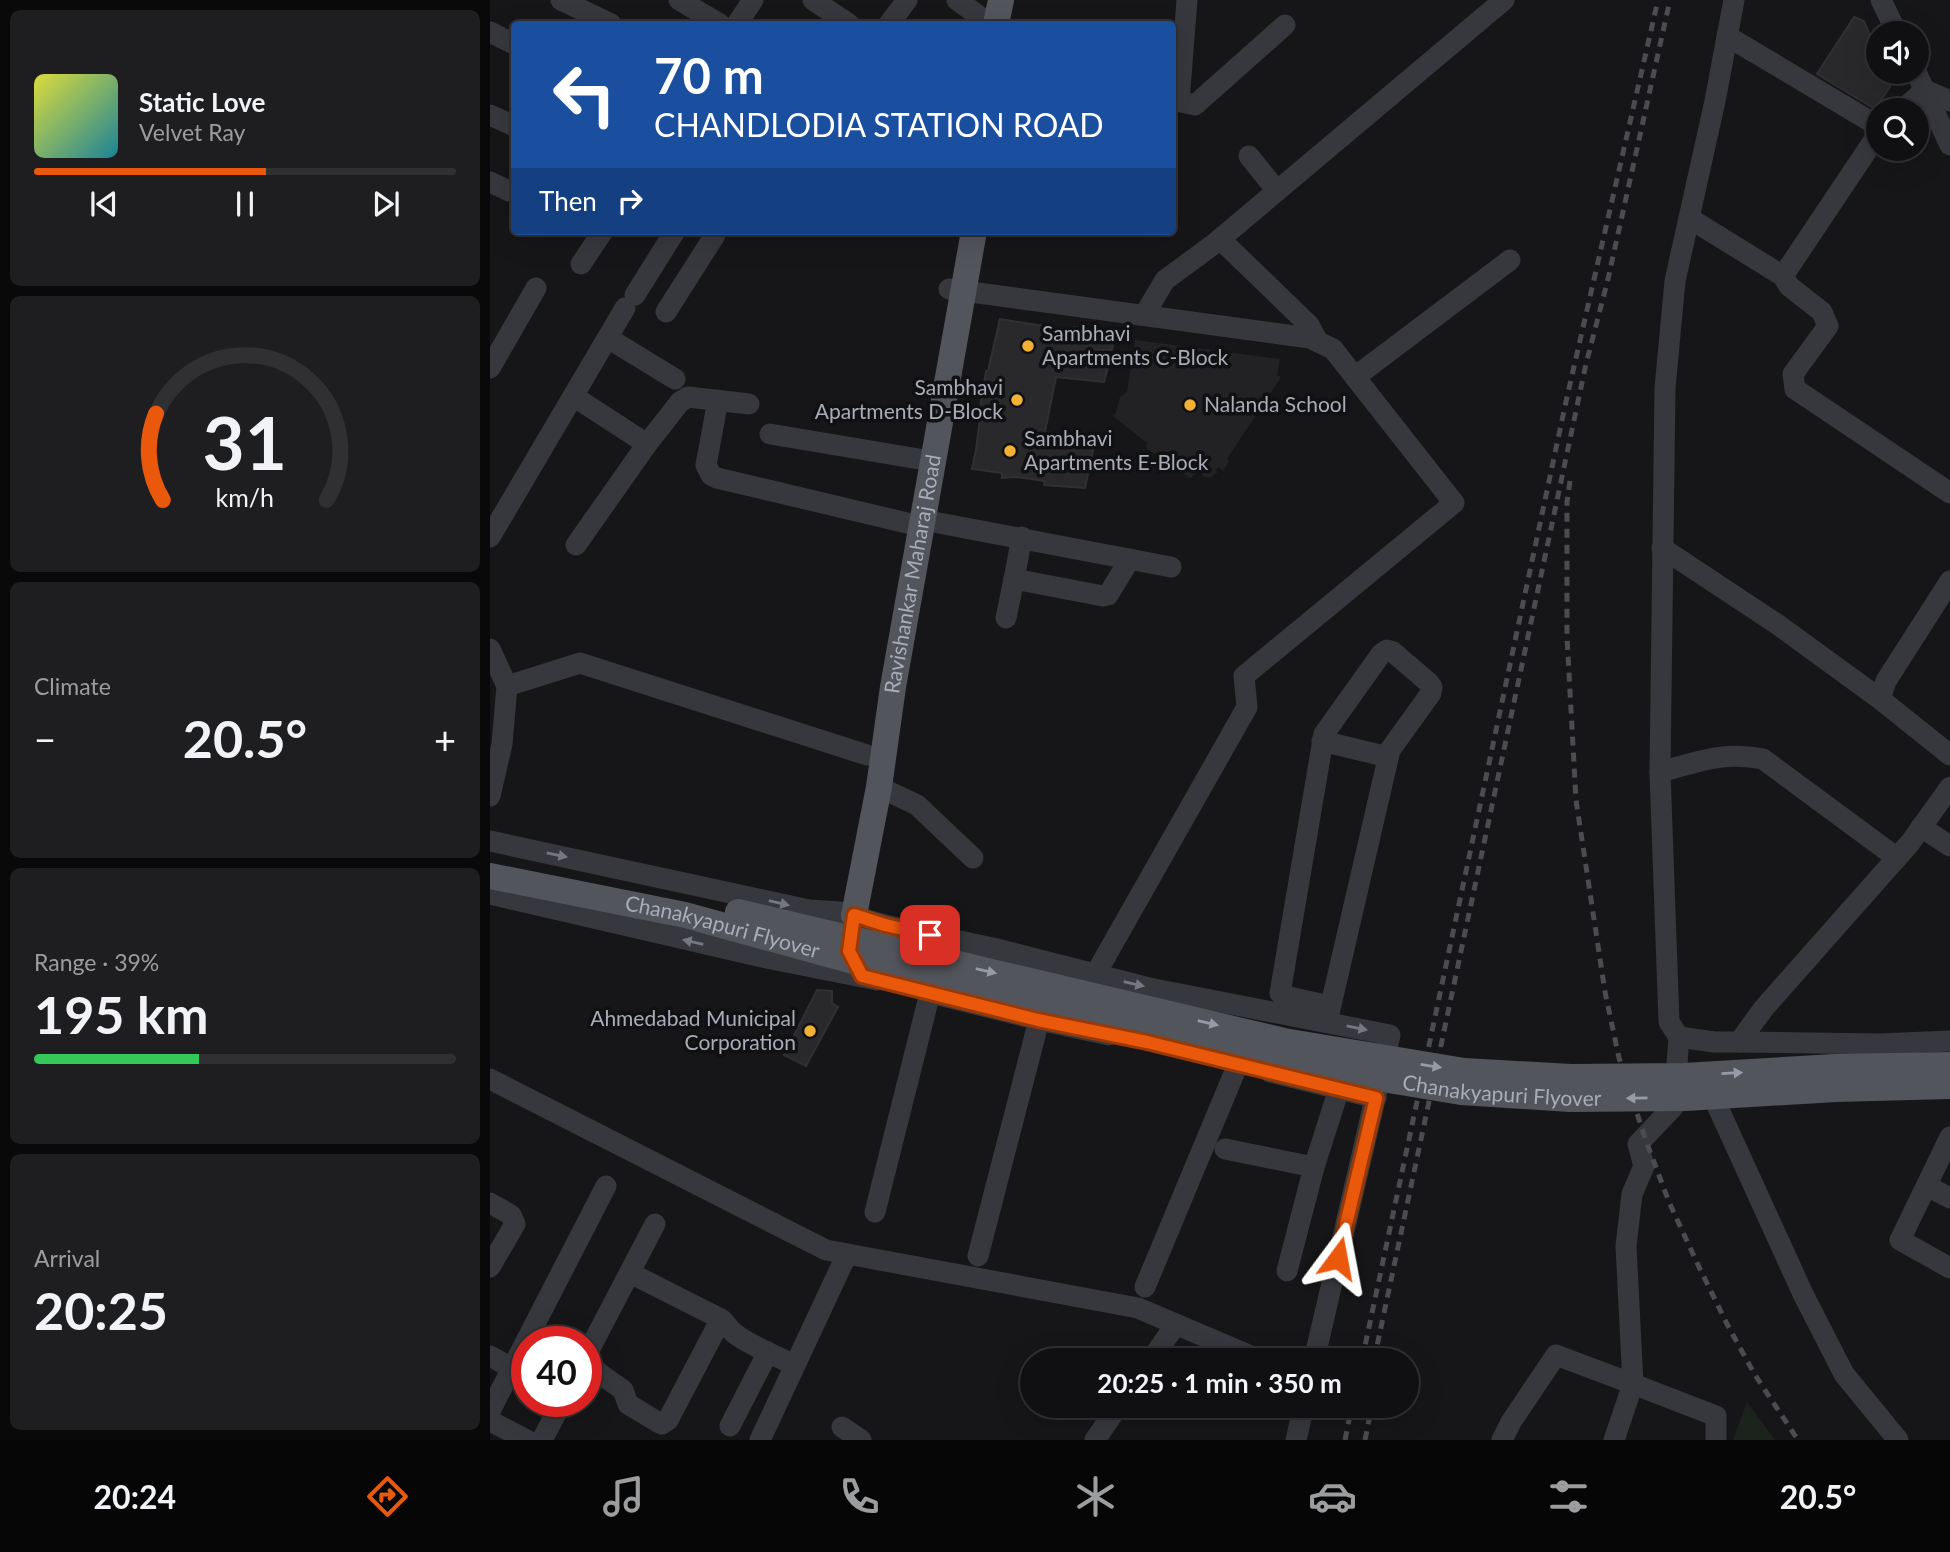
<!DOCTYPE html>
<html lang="en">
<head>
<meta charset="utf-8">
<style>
	:root { --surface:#101012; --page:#1e1e20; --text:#f1f3f6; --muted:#9c9d9f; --line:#303032; --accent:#ea580c }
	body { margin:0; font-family:Lato,sans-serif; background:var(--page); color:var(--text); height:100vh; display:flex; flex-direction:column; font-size:26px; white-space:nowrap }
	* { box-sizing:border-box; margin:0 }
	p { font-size:23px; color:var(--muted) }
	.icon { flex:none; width:38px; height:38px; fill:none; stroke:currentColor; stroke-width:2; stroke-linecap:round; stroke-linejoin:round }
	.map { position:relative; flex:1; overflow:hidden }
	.sheet { display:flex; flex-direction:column; gap:10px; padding:10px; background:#09090a; width:490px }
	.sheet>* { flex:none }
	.guide { position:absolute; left:21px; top:21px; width:665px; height:214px; border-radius:7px; box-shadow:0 7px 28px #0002,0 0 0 2px var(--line); background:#1a4fa0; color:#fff; overflow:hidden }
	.fabs { position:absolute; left:1376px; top:21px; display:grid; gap:14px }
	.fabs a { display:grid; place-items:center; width:63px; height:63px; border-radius:50%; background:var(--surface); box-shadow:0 7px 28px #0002,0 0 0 2px var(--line); font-size:35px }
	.speed { position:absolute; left:21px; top:1326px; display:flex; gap:14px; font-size:35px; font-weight:700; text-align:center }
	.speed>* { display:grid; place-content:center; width:91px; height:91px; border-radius:50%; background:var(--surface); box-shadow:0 7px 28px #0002,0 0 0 2px var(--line); line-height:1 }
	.speed .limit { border:10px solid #d22; background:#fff; color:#111 }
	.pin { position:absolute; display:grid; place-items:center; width:60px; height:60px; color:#fff; margin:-30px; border-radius:14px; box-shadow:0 4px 10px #0006 }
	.me { position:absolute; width:77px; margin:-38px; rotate:13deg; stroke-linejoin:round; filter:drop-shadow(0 0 5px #0008) }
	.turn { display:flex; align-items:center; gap:24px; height:147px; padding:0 28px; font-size:32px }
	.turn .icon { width:91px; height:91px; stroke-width:2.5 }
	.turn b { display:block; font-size:49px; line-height:60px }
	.then { display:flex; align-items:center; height:66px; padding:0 28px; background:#0003; gap:14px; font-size:26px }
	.big { font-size:52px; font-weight:700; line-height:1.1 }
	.sheet .widget { flex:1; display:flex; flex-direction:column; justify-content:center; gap:10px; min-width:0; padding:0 24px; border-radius:10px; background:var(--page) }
	.sheet .dial { align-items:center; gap:0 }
	.dial svg { height:182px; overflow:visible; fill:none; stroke:var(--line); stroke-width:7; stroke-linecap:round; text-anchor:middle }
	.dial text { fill:var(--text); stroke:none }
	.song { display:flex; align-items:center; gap:21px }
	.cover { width:84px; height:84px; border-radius:10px; background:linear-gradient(135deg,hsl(60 70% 55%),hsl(190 70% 35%)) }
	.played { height:7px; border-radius:4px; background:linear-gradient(90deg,var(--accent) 55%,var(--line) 55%) }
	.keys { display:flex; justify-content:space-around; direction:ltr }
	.heat { display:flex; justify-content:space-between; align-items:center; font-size:38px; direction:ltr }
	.charge { height:10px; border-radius:5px; background:linear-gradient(90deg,#34c759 39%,var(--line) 0) }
	.trip { position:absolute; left:530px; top:1348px; width:399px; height:70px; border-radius:35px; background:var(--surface); box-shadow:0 7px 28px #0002,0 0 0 2px var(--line); font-weight:700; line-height:70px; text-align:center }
	.tab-bar { display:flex; height:112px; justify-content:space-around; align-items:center; background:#060607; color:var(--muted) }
	.tab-bar .icon { width:49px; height:49px }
	.tab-bar .on { color:var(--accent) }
	.tab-bar b { font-size:32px; color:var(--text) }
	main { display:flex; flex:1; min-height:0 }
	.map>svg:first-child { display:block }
	.built { fill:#222225 }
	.grass { fill:#1c231d }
	.building { fill:#29292c; stroke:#303034; stroke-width:2 }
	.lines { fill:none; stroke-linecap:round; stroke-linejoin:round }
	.minor { stroke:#37383d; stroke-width:21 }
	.major { stroke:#53555c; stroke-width:26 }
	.rail { stroke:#4a4c52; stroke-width:5; stroke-dasharray:9 7; stroke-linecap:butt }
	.major-bridge { stroke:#53555c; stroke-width:26 }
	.oneway { fill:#757881 }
	.oneway2 { fill:#979ba6 }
	.route-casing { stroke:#983908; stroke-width:18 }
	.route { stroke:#ea580c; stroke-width:12 }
	.poi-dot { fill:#f2b134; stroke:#111113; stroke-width:2.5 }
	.labels { text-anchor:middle; stroke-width:7; stroke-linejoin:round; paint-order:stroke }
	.poi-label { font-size:21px; fill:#a8adb8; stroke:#111113; text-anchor:start }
	.street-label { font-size:21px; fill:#a8adb8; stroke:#111113 }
</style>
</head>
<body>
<main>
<section class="sheet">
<div class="widget">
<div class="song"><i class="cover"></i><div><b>Static Love</b><p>Velvet Ray</p></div></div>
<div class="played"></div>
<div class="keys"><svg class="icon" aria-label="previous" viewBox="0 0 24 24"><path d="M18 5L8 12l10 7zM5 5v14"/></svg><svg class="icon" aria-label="pause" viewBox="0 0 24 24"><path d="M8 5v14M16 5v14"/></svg><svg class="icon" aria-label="next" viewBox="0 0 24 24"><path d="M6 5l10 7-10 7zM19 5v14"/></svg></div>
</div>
<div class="widget dial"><svg viewBox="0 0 100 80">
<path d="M14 69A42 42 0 1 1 86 69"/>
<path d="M14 69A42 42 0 0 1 11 31" stroke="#ea580c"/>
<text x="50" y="56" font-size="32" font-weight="700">31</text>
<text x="50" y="72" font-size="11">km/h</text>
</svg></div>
<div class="widget"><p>Climate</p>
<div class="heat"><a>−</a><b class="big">20.5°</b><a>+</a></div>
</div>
<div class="widget"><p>Range · 39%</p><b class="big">195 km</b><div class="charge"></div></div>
<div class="widget"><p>Arrival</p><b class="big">20:25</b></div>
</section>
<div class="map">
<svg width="1460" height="1440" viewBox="0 0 1460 1440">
	<rect width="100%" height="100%" fill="#161618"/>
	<polygon class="built" points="645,340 790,359 787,375 791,377 737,459 739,461 733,471 728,467 725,471 728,472 720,478 714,477 710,471 700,478 656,448 657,443 623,416 626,413 630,397 637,392"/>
	<polygon class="grass" points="1257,1402 1285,1440 1243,1440"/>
	<g class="building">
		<polygon points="1364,17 1374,21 1388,56 1388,72 1394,72 1400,87 1385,109 1327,74"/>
		<polygon points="510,319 583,331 584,327 625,333 622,350 598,350 618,367 614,382 566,377 555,432 605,439 602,456 580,457 598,474 595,488 554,485 555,481 527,477 512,478 512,473 482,469 486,450 490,419 488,419 496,371 498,371"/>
		<polygon points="327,990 342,991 342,1003 348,1007 316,1066 294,1055"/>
	</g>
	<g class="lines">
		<g class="minor">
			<polyline points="71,0 121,24"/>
			<polyline points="189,0 230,24"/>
			<polyline points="323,0 359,24"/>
			<polyline points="467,0 500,24"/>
			<polyline points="1244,0 1225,101 1185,281 1175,388 1170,772 1179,1022 1189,1037 1224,1042 1249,1042 1390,1044 1460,1041"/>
			<polyline points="1391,0 1407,33"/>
			<polyline points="247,24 263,0"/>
			<polyline points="399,24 417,0"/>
			<polyline points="0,32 24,44"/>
			<polyline points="1237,36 1388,126"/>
			<polyline points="1426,72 1460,145"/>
			<polyline points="682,100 705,105 795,25"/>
			<polyline points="689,101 697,0"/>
			<polyline points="1412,110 1435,90 1460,101"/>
			<polyline points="0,115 24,126"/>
			<polyline points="1388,134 1293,276 1299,286 1332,312 1338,326 1303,374 1305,389 1460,493"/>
			<polyline points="759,156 787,191"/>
			<polyline points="0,182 19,191"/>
			<polyline points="1199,218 1293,276"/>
			<polyline points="730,239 819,325 828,342"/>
			<polyline points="91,264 113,231"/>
			<polyline points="459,289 820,338 843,349 964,503 754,676 757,707 605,975"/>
			<polyline points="145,295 185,231"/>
			<polyline points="176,312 225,235 220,231"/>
			<polyline points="650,315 656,312 675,280 724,244 1014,0"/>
			<polyline points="118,338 185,379"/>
			<polyline points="0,368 46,288"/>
			<polyline points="865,377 1020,260"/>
			<polyline points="83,396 157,444"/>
			<polyline points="228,400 216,465 221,475 227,478 417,523"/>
			<polyline points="280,434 429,459"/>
			<polyline points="433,520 681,567"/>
			<polyline points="0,537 135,308"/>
			<polyline points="532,537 524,579 613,596 618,595 640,559"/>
			<polyline points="86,545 157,444 190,402 198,397 259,404"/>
			<polyline points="1172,548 1287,624 1390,699"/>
			<polyline points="1460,581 1396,681 1390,699 1460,755"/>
			<polyline points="516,618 524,579"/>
			<polyline points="0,649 17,686 12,744 0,796"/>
			<polyline points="17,686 90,663 377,755"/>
			<polyline points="832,741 898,757"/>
			<path d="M1170,772C1207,762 1234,751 1273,759L1407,858"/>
			<polyline points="389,787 427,805 483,858"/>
			<polyline points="1431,827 1460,846"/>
			<polyline points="0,841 319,910 350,912 395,925 507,949 659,988 900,1035 824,1360"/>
			<polyline points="0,894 272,957 387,980"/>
			<polyline points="449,995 549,1020 619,1035"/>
			<polyline points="837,1022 900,750 941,693 942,687 939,683 903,652 897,650 891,654 834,734 790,993 794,996 840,1006"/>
			<polyline points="1249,1042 1274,1008 1420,843 1460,787"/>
			<polyline points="780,1072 886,1098"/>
			<polyline points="0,1079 336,1250 648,1308 770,1360"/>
			<polyline points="1185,1090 1189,1037"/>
			<polyline points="1226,1103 1313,1294 1354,1374 1408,1440"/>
			<polyline points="1184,1106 1148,1144 1154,1166 1142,1194 1136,1246 1143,1384 1226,1416 1226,1440"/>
			<polyline points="1460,1137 1410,1240 1460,1268"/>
			<polyline points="735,1149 824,1167 797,1271"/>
			<polyline points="824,1167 849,1089"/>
			<polyline points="1437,1186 1460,1198"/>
			<polyline points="0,1203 21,1215 25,1224 0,1267"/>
			<polyline points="385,1212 440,993"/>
			<polyline points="488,1256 549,1020"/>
			<path d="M140,1273L231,1319C236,1323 238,1328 243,1332C253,1342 290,1358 305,1365"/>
			<polyline points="655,1287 748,1064"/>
			<polyline points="0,1356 22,1368"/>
			<polyline points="96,1356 165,1224"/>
			<polyline points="661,1360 686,1324"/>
			<polyline points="96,1364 133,1390 138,1404 166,1421 172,1424 178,1420 231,1319"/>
			<polyline points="0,1411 116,1186"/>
			<polyline points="0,1421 37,1440"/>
			<polyline points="240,1426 278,1352"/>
			<polyline points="352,1427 371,1440"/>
			<polyline points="52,1440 72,1402"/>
			<polyline points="270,1440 357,1254"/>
			<polyline points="605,1440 629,1405"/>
			<polyline points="806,1440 814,1405"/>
			<polyline points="1012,1440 1021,1422 1066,1355 1143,1384 1124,1440"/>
		</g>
		<g class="major">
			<polyline points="506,24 511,0"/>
			<path id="s1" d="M364,915L389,787L403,687L484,231"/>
		</g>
		<g class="rail">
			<polyline points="1080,481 1077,502 1077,637 1086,800 1115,992 1129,1058 1155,1138 1179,1202 1209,1267 1237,1324 1265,1375 1308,1440"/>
			<polyline points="872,1360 1075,406 1168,0"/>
			<polyline points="884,1360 1096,364 1118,279 1180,0"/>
			<polyline points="855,1440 862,1405"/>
			<polyline points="875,1440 882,1405"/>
		</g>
		<g class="major-bridge">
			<path id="s2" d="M0,876L195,915L392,969L790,1062L971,1092L1080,1099L1195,1098L1346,1089L1460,1086"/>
			<polyline points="248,912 794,1041 974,1071 1081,1077 1194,1076 1345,1067 1460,1065"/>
		</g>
	</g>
	<defs><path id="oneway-solid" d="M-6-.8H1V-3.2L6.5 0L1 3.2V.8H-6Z" transform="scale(1.75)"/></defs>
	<g class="oneway">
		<use href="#oneway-solid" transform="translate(67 855) rotate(12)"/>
		<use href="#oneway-solid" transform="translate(289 903) rotate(13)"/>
		<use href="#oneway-solid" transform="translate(203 942) rotate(-167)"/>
		<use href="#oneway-solid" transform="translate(644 984) rotate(13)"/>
		<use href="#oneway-solid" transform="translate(867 1028) rotate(11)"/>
	</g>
	<g class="oneway2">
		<use href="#oneway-solid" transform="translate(496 971) rotate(13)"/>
		<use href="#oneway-solid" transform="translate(718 1023) rotate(13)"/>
		<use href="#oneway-solid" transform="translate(941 1066) rotate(9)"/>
		<use href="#oneway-solid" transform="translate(1242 1073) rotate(-3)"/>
		<use href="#oneway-solid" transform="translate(1147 1098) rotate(179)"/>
	</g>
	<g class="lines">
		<defs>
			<polyline id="route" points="440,935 395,925 364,915 359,951 372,976 548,1020 657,1042 886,1098 848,1258"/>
		</defs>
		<use href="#route" class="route-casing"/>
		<use href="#route" class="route"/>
	</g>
	<g class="poi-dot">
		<circle cx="538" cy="346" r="7"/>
		<circle cx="527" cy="400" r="7"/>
		<circle cx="700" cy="405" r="7"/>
		<circle cx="520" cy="451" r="7"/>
		<circle cx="320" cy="1031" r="7"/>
	</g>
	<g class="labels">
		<g class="poi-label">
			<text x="552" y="341">Sambhavi<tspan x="552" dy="24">Apartments C-Block</tspan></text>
			<text x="513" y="395" text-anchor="end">Sambhavi<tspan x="513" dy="24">Apartments D-Block</tspan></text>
			<text x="714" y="412">Nalanda School</text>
			<text x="534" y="446">Sambhavi<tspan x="534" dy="24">Apartments E-Block</tspan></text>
			<text x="306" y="1026" text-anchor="end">Ahmedabad Municipal<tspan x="306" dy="24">Corporation</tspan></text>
		</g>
		<g class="street-label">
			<text dy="7" stroke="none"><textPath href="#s1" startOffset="346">Ravishankar Maharaj Road</textPath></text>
			<text dy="7" stroke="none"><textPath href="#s2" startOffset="238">Chanakyapuri Flyover</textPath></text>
			<text dy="7" stroke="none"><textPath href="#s2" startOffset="1036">Chanakyapuri Flyover</textPath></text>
		</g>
	</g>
</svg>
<div class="fabs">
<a><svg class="icon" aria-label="sound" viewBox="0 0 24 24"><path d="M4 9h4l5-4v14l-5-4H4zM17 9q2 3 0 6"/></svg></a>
<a><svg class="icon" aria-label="search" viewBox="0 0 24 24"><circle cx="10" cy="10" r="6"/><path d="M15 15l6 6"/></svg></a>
</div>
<div class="speed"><div class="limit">40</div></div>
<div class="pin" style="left:440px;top:935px;background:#d93025"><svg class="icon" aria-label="arrive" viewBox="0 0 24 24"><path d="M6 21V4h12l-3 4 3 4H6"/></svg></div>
<svg class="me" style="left:848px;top:1258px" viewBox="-20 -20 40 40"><path d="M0-17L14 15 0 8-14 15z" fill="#ea580c" stroke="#fff" stroke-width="4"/></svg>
<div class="trip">20:25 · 1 min · 350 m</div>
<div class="guide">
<div class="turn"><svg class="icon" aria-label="left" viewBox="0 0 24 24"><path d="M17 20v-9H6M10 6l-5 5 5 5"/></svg><div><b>70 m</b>CHANDLODIA STATION ROAD</div></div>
<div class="then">Then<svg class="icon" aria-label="right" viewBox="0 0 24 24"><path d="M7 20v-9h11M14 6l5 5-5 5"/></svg></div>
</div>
</div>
</main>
<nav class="tab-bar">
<b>20:24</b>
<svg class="icon on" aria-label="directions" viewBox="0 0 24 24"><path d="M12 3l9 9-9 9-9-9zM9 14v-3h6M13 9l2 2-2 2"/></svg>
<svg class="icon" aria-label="music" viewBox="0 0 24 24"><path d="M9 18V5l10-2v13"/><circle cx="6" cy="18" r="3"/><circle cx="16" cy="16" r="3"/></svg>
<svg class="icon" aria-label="phone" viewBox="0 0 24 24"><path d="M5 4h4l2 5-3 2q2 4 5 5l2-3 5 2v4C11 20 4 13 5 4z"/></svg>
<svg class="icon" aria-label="climate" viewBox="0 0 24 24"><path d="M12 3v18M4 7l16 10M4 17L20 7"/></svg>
<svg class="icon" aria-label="car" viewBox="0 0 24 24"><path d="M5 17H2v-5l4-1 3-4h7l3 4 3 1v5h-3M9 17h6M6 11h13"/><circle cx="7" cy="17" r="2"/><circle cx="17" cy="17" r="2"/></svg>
<svg class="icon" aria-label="filters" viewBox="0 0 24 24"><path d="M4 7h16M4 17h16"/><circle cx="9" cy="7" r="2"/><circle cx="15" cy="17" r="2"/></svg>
<b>20.5°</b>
</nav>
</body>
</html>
